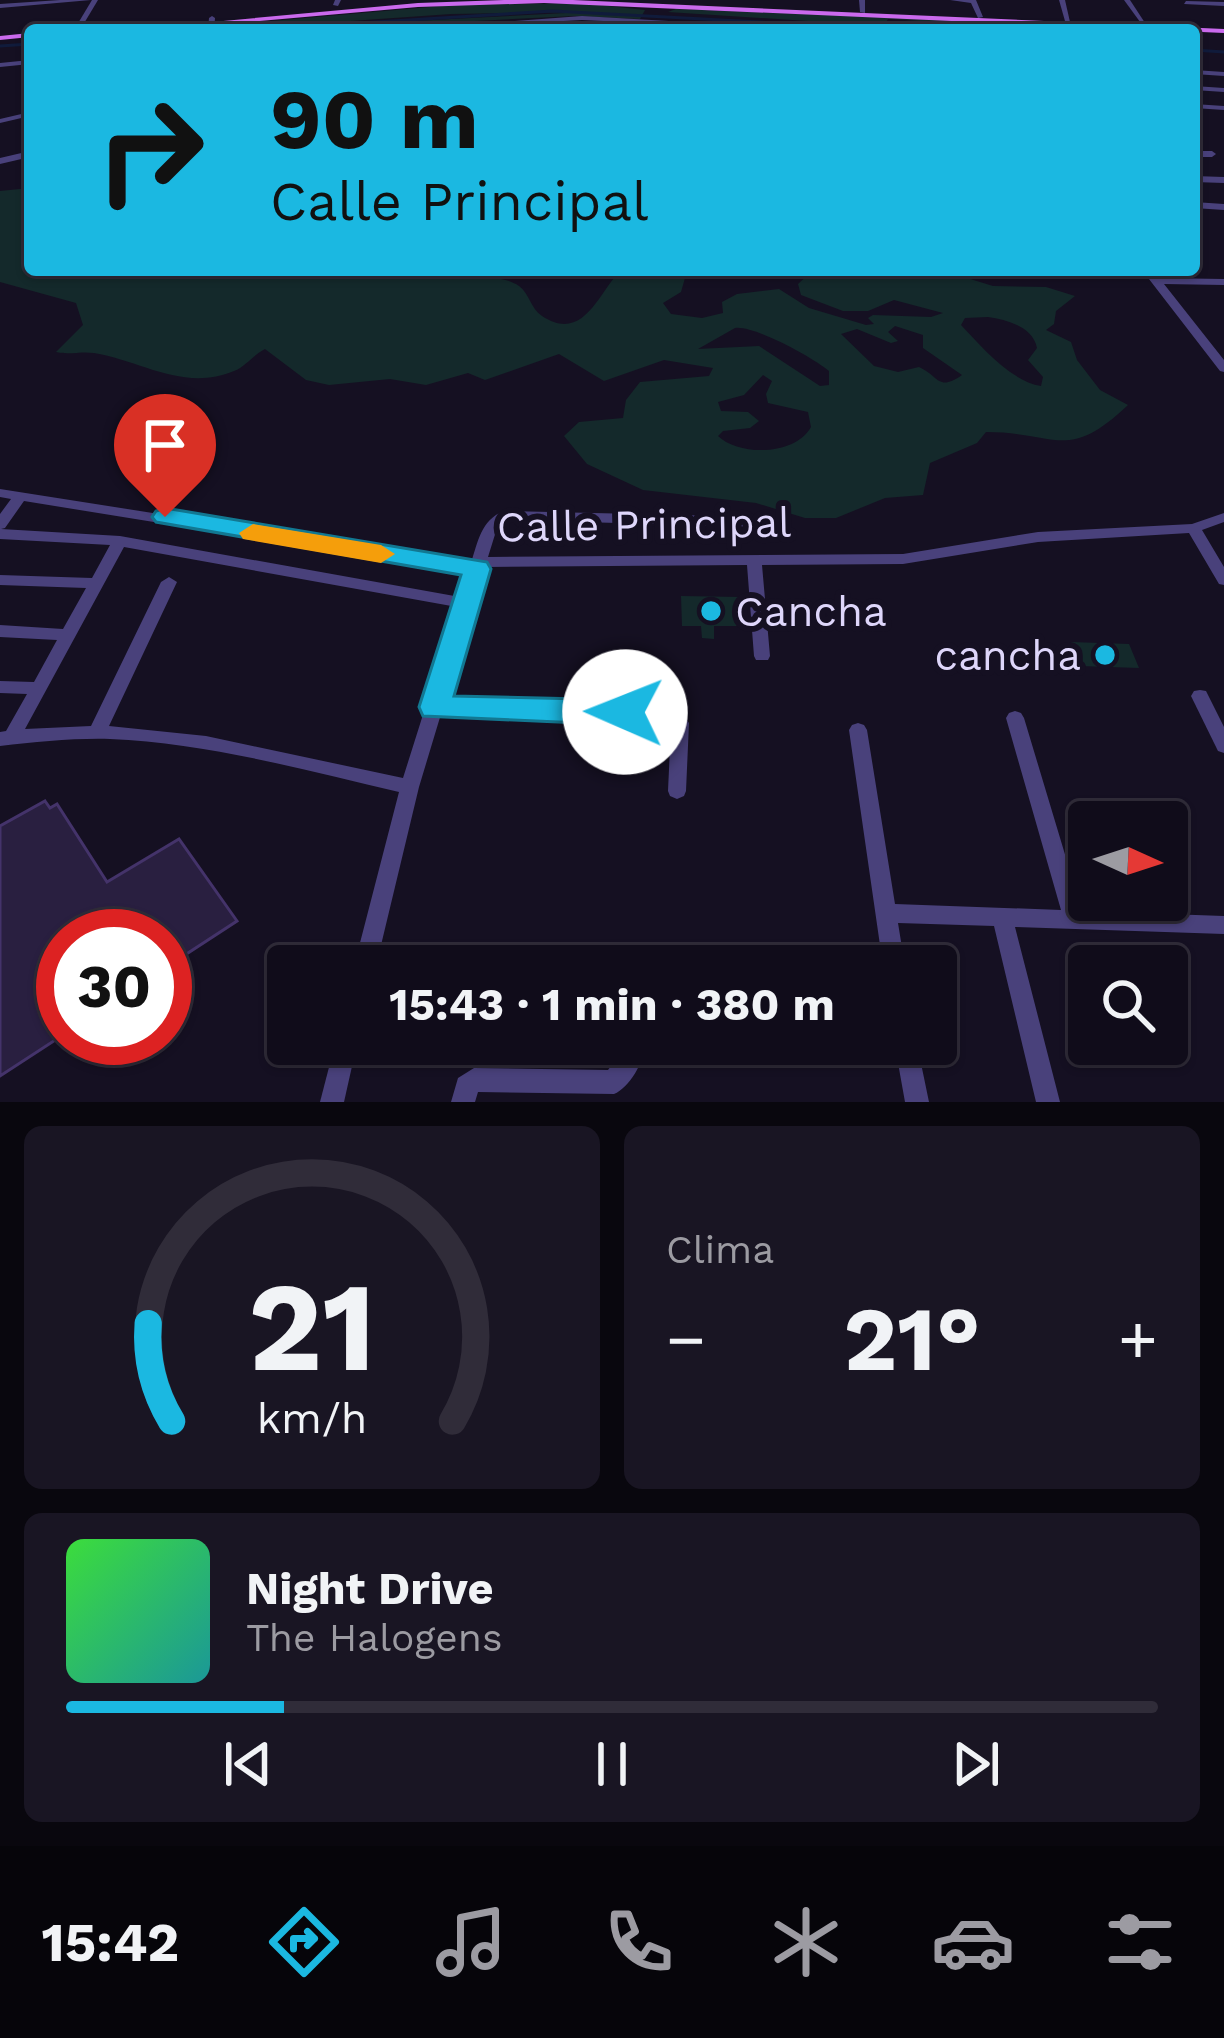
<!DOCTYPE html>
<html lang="es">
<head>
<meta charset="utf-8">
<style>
	:root { --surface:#100c1a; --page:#191523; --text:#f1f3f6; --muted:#9c9ba2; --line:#302c39; --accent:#1bb8e1 }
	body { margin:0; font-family:"Work Sans",sans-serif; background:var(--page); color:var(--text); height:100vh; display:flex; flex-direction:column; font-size:45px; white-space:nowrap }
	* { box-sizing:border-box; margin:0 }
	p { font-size:39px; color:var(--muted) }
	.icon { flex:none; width:66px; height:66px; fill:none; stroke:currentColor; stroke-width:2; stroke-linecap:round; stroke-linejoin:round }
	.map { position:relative; height:1102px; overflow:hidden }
	.drawer { display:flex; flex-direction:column; gap:24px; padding:24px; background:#09070e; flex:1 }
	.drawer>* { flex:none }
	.banner { position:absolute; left:24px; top:24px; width:1176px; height:252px; border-radius:12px; box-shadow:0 3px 9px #0004,0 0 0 3px var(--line); background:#1bb8e1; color:#111; overflow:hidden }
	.needle { width:78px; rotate:93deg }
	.tools { position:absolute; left:1068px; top:801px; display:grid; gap:24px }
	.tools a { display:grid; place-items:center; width:120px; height:120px; border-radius:12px; background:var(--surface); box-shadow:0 3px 9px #0004,0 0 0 3px var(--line); font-size:60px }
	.speed { position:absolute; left:36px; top:909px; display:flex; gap:24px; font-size:60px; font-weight:700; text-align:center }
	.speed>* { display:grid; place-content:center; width:156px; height:156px; border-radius:50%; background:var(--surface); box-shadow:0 3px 9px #0004,0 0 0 3px var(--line); line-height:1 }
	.speed .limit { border:18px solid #d22; background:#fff; color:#111 }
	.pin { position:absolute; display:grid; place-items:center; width:102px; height:102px; color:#fff; margin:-123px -51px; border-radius:50% 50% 50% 0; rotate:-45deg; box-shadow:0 0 12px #0007 }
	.pin .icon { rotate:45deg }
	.me { position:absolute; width:132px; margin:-66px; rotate:271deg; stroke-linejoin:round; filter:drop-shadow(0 0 9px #0008) }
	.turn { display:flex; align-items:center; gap:42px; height:252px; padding:0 48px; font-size:54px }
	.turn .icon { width:156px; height:156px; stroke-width:2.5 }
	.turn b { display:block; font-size:84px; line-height:102px }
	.big { font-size:90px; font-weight:700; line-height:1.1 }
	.drawer .card { flex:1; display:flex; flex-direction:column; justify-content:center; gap:18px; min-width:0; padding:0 42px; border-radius:18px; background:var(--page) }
	.drawer .dial { align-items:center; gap:0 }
	.dial svg { height:312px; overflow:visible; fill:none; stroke:var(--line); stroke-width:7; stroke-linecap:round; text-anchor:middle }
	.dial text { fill:var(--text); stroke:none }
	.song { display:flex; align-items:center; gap:36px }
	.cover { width:144px; height:144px; border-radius:18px; background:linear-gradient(135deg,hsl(120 70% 55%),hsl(180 70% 35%)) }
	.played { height:12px; border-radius:6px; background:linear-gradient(90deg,var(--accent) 20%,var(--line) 20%) }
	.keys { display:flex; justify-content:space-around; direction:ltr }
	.heat { display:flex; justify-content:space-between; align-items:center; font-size:66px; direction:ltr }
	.drawer .tiles { flex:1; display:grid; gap:24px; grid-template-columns:1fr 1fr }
	.card:last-child { grid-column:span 2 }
	.trip { position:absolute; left:267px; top:945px; width:690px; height:120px; border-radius:12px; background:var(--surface); box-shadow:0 3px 9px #0004,0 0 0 3px var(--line); font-weight:700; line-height:120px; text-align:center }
	.tabs { display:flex; height:192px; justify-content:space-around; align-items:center; background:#06050a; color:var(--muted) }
	.tabs .icon { width:84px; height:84px }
	.tabs .on { color:var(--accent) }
	.tabs b { font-size:54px; color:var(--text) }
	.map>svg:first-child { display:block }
	.green { fill:#14292b; fill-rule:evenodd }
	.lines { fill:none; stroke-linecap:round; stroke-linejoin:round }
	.stream { stroke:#101b3b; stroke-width:3 }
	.building { fill:#291f40; stroke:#44336a; stroke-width:3 }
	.minor { fill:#49417b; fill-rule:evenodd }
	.major { fill:#ca6aed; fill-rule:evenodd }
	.route { fill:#1bb8e1; stroke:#127892; stroke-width:3 }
	.slow { fill:#f59e0b }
	.poi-dot { fill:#1bb8e1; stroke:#151022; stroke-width:4.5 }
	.labels { text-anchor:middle; stroke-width:12; stroke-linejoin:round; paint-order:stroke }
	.street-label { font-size:42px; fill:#ded6fa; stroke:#151022 }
	.poi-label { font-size:42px; fill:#ded6fa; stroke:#151022; text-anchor:start }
</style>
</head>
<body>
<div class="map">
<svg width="1224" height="1102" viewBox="0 0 1224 1102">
	<rect width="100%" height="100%" fill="#151022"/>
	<g class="green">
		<polygon points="581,3 645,10 640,19 574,16 395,25 393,22 585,12 451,14 220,30 226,25 453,5"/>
		<polygon points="676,9 960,20 968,24 888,19 884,26 668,12"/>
		<path d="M30,188V270H475C488,280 505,276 519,286C530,294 530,308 542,316C584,344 599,291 621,270H717L685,278L681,292L663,303L671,314L702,318L723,313L722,302L737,294L779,289L809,308L866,325L874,324L868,318L873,315L931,317L943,313L894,300L868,311H843L801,295L798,284L813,270H941L993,286L1046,287L1075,296L1056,311L1054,324L1046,330L1071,342L1077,360L1100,390L1128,405C1067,463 1057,432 986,432L977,443L930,463L923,495L885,498L836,518H805L756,503L643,490L587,464L564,436L579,422L623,418L626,400L640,382L709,376L713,368L664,360L604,381L559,354L485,380L468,373L426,385L390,379L329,385L306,380L265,349C253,355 246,366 234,371C184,392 142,361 94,353C81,351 69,355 56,352L83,325L76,303L0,282V191ZM988,317C1008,320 1033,327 1037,348L1028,360L1043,377L1041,386C1010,381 980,345 961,325L965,318ZM895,326L923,335V348L962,375C938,392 939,376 919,367L898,372L874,366L841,334L857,329L891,343L898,341L888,332ZM735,328C754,325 814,358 829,371V385L820,386L759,346L698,349ZM763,375L772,381L766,394L768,403L808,412L811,427C796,455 740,457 718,436L723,431L750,428L759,421L748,412L721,411L718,402L744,395Z"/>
		<polygon points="681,596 740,597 742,626 714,626 714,639 702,638 701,626 682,626"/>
		<polygon points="1071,642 1129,644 1139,668 1080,666"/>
	</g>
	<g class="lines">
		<g class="stream">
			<polyline points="244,30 553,11 908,30"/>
			<polyline points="0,46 30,44"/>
			<polyline points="1194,50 1224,52"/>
		</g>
	</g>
	<polygon class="building" points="45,801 50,808 57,804 107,882 179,839 237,921 165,968 165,936 63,936 63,1035 0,1076 0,826"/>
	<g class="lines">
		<g class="minor">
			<polygon points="60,0 91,0 0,8 0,4"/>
			<polygon points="92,0 98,0 80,30 74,30"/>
			<polygon points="335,0 341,0 338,6 333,5"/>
			<polygon points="859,0 865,0 865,13 860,12"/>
			<polygon points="950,0 976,0 983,17 978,18 971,3"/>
			<polygon points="1059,0 1065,0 1070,22 1065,21"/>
			<polygon points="1124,0 1130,0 1147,26 1143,26"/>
			<polygon points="1186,1 1224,2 1224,6 1184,4"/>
			<polygon points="212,16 215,18 214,30 208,30 209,18"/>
			<polygon points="582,16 792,28 795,30 582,20 393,30"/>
			<polygon points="381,23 383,26 302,30 305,28"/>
			<polygon points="30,46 30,50 23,49"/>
			<polygon points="30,60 30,64 0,67 0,63"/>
			<polygon points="1194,70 1224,72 1224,76 1194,74"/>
			<polygon points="1194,86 1224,88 1224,92 1194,90"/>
			<polygon points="1194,104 1224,106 1224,110 1194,108"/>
			<polygon points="30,112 30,116 0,123 0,119"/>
			<polygon points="30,151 30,157 0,164 0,158"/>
			<polygon points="1194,151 1212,151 1216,154 1212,157 1194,157"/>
			<polygon points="1194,176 1224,177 1224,183 1194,182"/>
			<polygon points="1194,202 1224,204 1224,210 1194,208"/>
			<polygon points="1142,270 1153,270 1159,278 1224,279 1224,285 1164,284 1224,360 1224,372 1220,371"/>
			<path d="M0,489L471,563C478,541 481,521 503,511L768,517L775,522L768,527L506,520L497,528L488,557L903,554L1038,532L1192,524L1224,513V522L1202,530L1224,567V585L1219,584L1189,533L1038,542L903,564L762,565L770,656L768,660H756L754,656L747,565L485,567L445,701L678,709L689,723L686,791L684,796L677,799L670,796L668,791L671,725L667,720L441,714L419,787L376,966H354L399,792C304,770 208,743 110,739C74,738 37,742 0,746V732L6,731L27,694L0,693V681L34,682L57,640L0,637V625L63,629L86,588L0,585V575L92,578L110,545L0,539V514L11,499L0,497ZM24,501L468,573L460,597L120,536L1,529L5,528ZM124,547L457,607L403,778L206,736L109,726L177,582L169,577L161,582L91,726L25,729Z"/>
			<polygon points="1200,690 1206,691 1224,727 1224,753 1218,751 1191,696 1194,691"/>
			<polygon points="1015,711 1021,713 1024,718 1082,911 1224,916 1224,934 1015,927 1060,1102 1036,1102 994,926 898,923 905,966 883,966 849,730 852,725 858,723 864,725 867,730 895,904 1061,910 1006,718 1009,713"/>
			<polygon points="335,1044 357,1044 344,1102 320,1102"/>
			<path d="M622,1044H644C645,1061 630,1087 614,1094L478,1092L475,1102H451L458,1078L474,1068L608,1070L622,1051Z"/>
			<polygon points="687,1044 917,1044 929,1102 905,1102 898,1063 698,1055 690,1052"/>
		</g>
		<g class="major">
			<polygon points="504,0 573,0 1224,29 1224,33 544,3 418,7 157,30 125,30 418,3"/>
			<polygon points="137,22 140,26 68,30 72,28"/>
			<polygon points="30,33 30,37 0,40 0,36"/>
		</g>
	</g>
	<polygon class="route" points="165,508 487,562 491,569 454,696 625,700 636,704 641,712 636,721 625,725 423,716 419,707 461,575 156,522 152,517 156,511"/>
	<polygon class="slow" points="253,524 381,545 395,554 381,563 243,539 239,533"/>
	<g class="poi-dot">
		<circle cx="711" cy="611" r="12"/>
		<circle cx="1105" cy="655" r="12"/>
	</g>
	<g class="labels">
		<g class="street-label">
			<text transform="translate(644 524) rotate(-1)" y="15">Calle Principal</text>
		</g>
		<g class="poi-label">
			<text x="735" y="626">Cancha</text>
			<text x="1081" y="670" text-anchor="end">cancha</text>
		</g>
	</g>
</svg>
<div class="tools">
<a><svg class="needle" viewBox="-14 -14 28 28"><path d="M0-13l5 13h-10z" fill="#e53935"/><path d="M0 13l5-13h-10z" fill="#9c9ba2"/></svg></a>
<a><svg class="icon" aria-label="search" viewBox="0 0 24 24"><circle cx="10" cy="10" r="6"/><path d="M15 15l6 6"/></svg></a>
</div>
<div class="speed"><div class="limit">30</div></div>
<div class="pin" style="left:165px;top:517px;background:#d93025"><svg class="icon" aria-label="arrive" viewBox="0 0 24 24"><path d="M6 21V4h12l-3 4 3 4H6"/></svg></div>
<svg class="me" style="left:625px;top:712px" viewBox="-20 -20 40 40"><circle r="19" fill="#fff"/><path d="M0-13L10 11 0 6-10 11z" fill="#1bb8e1"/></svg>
<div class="trip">15:43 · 1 min · 380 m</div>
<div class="banner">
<div class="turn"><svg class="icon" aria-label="right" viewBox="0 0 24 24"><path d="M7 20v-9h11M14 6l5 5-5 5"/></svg><div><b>90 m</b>Calle Principal</div></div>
</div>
</div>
<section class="drawer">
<div class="tiles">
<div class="card dial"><svg viewBox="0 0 100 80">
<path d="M14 69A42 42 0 1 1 86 69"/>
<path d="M14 69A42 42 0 0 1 8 44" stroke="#1bb8e1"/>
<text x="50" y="56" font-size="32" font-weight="700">21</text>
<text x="50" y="72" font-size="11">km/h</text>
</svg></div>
<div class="card"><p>Clima</p>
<div class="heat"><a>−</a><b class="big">21°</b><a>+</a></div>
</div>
<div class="card">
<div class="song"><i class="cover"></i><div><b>Night Drive</b><p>The Halogens</p></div></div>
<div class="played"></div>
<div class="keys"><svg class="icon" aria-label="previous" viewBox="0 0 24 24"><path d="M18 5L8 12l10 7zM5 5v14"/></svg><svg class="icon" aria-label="pause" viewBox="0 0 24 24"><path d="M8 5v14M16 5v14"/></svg><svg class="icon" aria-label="next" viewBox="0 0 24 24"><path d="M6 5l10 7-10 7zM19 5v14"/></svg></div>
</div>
</div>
</section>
<nav class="tabs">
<b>15:42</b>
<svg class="icon on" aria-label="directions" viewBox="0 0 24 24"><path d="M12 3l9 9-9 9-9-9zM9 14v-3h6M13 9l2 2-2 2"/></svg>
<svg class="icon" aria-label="music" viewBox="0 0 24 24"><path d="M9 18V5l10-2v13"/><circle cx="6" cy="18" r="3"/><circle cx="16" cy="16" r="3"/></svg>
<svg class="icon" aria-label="phone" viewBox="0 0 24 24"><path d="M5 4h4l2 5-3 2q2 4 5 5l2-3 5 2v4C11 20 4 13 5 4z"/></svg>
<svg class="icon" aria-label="climate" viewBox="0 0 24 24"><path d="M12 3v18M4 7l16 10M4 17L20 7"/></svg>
<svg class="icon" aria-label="car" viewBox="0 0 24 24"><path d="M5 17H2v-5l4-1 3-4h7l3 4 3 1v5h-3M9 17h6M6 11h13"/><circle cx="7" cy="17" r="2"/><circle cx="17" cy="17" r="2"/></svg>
<svg class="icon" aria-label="filters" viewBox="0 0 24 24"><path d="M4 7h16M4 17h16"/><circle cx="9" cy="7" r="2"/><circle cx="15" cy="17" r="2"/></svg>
</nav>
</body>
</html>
